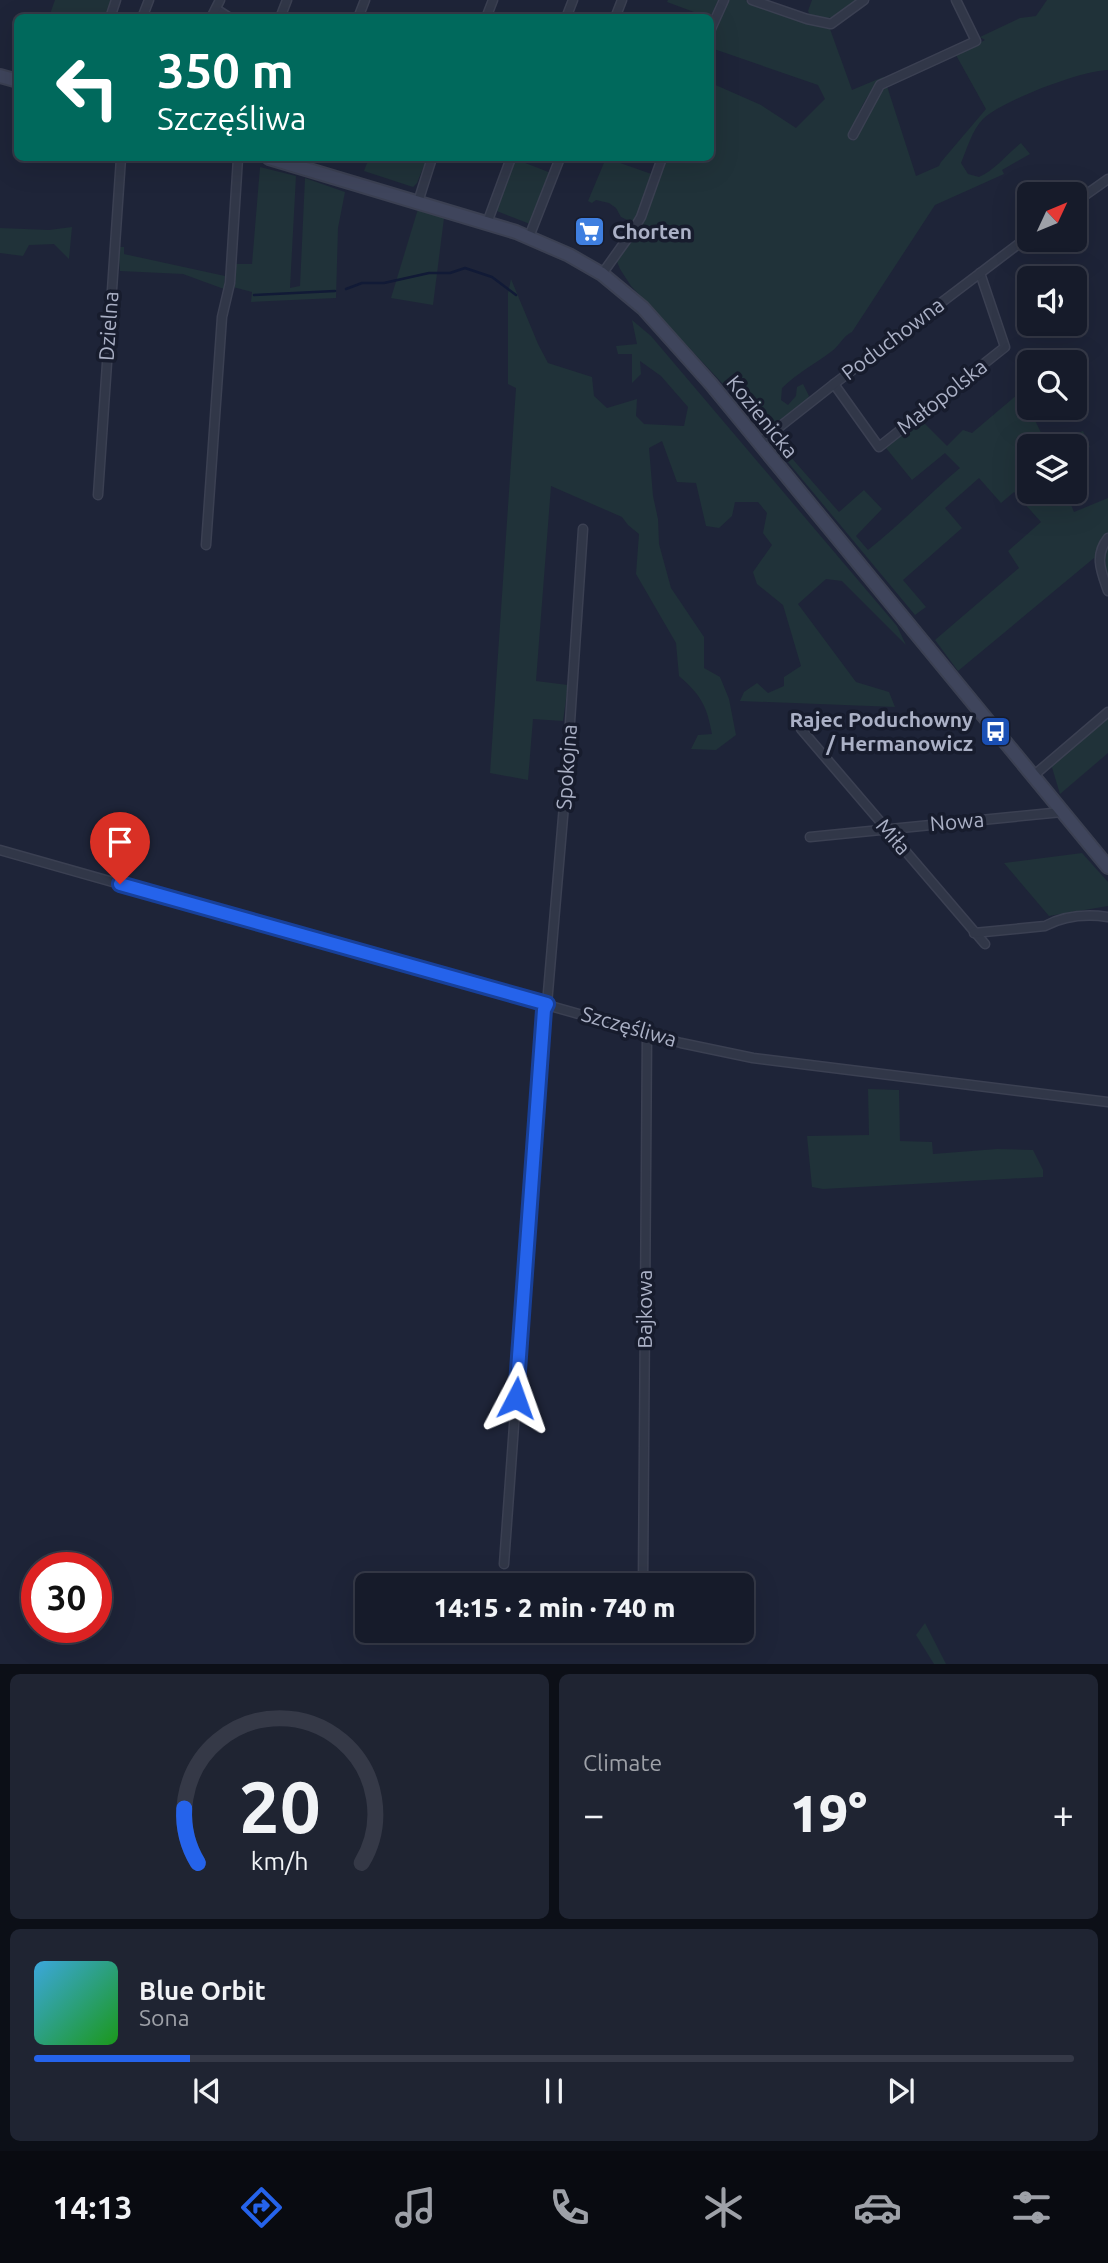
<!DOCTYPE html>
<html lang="en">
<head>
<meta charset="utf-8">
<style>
	:root { --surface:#161b2a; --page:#1f2432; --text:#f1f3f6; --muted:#9ea1a8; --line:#353947; --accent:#2563eb }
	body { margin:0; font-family:Ubuntu,sans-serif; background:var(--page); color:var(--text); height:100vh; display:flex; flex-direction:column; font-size:26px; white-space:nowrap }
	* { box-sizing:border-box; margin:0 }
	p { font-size:23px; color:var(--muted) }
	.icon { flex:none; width:38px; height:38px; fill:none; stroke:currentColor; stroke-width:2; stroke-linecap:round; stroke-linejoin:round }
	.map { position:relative; height:1664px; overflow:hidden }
	.details { display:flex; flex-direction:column; gap:10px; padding:10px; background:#0c0f17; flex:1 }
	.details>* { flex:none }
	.hud { position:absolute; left:14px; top:14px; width:700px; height:147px; border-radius:10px; box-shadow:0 7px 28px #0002,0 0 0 2px var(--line); background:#00695c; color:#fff; overflow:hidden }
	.needle { width:46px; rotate:46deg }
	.controls { position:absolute; left:1017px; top:182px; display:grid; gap:14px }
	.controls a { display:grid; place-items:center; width:70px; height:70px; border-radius:10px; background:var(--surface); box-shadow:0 7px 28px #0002,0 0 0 2px var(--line); font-size:35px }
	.speed { position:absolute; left:21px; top:1552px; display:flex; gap:14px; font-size:35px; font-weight:700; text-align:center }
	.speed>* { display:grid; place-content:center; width:91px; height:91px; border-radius:50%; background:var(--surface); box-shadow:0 7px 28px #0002,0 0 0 2px var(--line); line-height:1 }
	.speed .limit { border:10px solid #d22; background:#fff; color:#111 }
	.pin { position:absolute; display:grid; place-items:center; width:60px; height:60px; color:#fff; margin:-72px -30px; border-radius:50% 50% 50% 0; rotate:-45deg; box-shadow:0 0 7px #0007 }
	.pin .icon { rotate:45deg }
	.me { position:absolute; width:77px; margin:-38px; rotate:4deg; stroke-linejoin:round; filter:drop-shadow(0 0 5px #0008) }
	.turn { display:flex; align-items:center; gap:24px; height:147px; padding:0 28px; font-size:32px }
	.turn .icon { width:91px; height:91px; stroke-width:2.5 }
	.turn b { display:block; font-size:49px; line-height:60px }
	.big { font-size:52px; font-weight:800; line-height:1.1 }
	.details .tile { flex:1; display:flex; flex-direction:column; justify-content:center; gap:10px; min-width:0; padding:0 24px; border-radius:10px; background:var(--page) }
	.details .dial { align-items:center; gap:0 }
	.dial svg { height:182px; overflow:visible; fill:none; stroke:var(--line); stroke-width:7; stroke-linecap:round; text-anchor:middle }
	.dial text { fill:var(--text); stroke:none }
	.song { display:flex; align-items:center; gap:21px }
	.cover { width:84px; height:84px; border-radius:10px; background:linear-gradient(135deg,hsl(200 70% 55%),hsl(120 70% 35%)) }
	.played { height:7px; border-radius:4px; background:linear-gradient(90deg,var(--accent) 15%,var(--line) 15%) }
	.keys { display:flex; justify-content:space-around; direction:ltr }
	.heat { display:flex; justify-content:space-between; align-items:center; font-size:38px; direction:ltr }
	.details .tiles { flex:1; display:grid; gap:10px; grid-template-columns:1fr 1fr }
	.tile:last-child { grid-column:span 2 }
	.trip { position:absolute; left:355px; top:1573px; width:399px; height:70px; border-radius:10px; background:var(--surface); box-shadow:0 7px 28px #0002,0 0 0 2px var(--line); font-weight:800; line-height:70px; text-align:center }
	.tabs { display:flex; height:112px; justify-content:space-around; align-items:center; background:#090b11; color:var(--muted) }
	.tabs .icon { width:49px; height:49px }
	.tabs .active { color:var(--accent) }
	.tabs b { font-size:32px; color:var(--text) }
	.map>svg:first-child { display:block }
	.green { fill:#203239 }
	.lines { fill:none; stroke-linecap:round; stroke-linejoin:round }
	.stream { stroke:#111a36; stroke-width:2.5 }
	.minor-casing { stroke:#3b4052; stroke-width:11 }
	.secondary-casing { stroke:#3b4052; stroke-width:16 }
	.minor { stroke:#313748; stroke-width:8 }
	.secondary { stroke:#3f455c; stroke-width:12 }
	.route-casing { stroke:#184099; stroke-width:18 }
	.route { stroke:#2563eb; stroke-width:12 }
	.labels { text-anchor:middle; stroke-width:7; stroke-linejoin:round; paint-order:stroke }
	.poi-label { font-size:21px; font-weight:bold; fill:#abb1c6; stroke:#171c2d; text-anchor:start }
	.street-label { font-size:21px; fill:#abb1c6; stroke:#171c2d }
</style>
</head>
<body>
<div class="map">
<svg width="1108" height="1665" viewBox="0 0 1108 1665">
	<rect width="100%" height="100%" fill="#1e2438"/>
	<g class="green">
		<polygon points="55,0 114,0 107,17 60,17 50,14"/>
		<polygon points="668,0 718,0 710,18 667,2"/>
		<path d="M726,0H745L830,29L852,90L883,77L884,79C866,91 855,119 850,139L853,141C861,123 870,96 886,83L916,176L939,166L941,162L986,109L956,55L985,40L980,37L1020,18L1036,16L1047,0H1108V70C1083,70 1001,101 983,119C972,130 967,149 961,163L968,174L979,177C995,170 1007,154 1021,143L1030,154L1002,170L1004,174L935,205L852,332C843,336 840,345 832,351C815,364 797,373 782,388L781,400L788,405L796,396L797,387L803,384L809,396L807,400L766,430L631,286L620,269L616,259L631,241L640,226L621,217L616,208L609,203L596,200L592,203L588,201L606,158L660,177L666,158H710L711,83L761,105L796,128L825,99L818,85L711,48V40Z"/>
		<path d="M812,0H858C840,14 833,23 810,15L808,11Z"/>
		<polygon points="369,158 427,158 417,183 413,187 364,171"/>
		<polygon points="515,159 551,173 530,224 494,210"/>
		<polygon points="260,167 296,176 290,288 300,286 305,178 345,192 338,228 336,298 251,302 252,292 233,287 236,264 252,264"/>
		<polygon points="418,209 444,218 433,305 391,298"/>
		<polygon points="72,227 69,259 54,244 29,245 23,256 0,253 0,228 49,230"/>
		<polygon points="118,247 124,247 124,254 225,276 224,289 183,274 120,271"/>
		<path d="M511,279L538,344L548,363L592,377L594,396L607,408L637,399L636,416L644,424L684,426L688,407L661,376L640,361L641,374L632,383V354H618L616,346L637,344L632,320L651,336L897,626L906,645L842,581L826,579L798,604L856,682L889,692L895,707L740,701L744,692L757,683L768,693L784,686V677L801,666L783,605L757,584L753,572L772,545L763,533L767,513L758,502H735L732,516L719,528L706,526L696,483L677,482L662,441L649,448L653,496L658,519L659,544L671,588L704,637V668L720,677L729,699L736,735L716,750L691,749L698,735L712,734C707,706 701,695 679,676L676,643L636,574L639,534L628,525L622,517L551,486L536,681L568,685L563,721L533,719L528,780L490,773L516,388L508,384V293Z"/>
		<path d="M1018,394C1033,403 1034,428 1049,443L1083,431L1090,447L1075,452L1074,446H1029V492H1066L1074,512L1108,498V593L1094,558L958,671L935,640L1019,568L1008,551L1041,522L1014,492L1001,503L979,478L945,508L962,528L903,580L926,607L915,615L772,443L775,439L839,512L864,490L882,509L856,536L868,550C901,524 928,495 960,468L945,453L912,480L886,448L920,419L947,446L963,430L972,433Z"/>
		<polygon points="1108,712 1108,753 1060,794 1051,764"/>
		<polygon points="1082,853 1108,882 1108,906 1049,916 1004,863"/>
		<polygon points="868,1089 899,1090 900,1141 932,1142 933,1154 997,1149 1033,1150 1043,1170 1043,1177 823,1189 812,1187 807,1136 869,1135"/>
		<polygon points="925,1623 946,1664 934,1664 916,1635"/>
	</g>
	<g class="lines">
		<g class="stream">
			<polyline points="346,289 362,283 384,283 429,273 450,273 465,268 492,277 516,295"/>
			<polyline points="254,295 335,291"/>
		</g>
		<defs>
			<g id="minor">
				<polyline points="752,0 807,19 831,24 864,0"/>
				<polyline points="216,9 230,18"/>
				<polyline points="110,18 116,0"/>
				<polyline points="142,18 149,0"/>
				<polyline points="211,18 220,0"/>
				<polyline points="280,18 287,0"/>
				<polyline points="358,18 365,0"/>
				<polyline points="486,18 493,0"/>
				<polyline points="566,18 573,0"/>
				<polyline points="615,18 622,0"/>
				<polyline points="710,31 724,0"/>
				<polyline points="853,135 880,85 976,41 956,0"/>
				<polyline points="418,202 432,158"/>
				<polyline points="1074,203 1108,179"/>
				<polyline points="487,223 511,158"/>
				<polyline points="529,237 560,158"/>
				<polyline points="602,274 632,232 641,217 662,158"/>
				<polyline points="834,384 879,447 1005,347 980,273"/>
				<polyline points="759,443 834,384 1029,236"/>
				<polyline points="98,495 121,158"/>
				<path d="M1108,538C1094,556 1101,571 1108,591"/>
				<polyline points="206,545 222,317 230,283 238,158"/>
				<polyline points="801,729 985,944"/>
				<polyline points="1033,776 1108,712"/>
				<polyline points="810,837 1062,812"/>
				<polyline points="0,850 681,1043 753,1058 1108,1102"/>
				<path d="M974,933L1045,926C1064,916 1087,914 1108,917"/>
				<polyline points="504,1564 544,1010 547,1004 566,782 583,529"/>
				<polyline points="643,1586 647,1033"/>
			</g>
			<g id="secondary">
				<polyline points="0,76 18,81"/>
				<polyline points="269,158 516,232 569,255 602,274 643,308 711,384 1108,867"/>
			</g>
		</defs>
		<use href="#minor" class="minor-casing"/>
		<use href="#secondary" class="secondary-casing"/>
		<use href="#minor" class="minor"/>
		<use href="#secondary" class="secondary"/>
	</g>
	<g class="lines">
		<defs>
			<polyline id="route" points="120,884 547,1004 544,1010 516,1398"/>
		</defs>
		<use href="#route" class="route-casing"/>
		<use href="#route" class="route"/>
	</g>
	<defs>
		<symbol id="supermarket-square" viewBox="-11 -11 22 22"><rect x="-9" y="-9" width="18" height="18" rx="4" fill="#3f7fe0" stroke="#171c2d"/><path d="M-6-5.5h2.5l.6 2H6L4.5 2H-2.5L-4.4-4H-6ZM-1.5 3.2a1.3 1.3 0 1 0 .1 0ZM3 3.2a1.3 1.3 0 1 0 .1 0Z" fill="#fff"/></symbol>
		<symbol id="bus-square" viewBox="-11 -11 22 22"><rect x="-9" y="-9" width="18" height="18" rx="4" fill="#1a4fb4" stroke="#171c2d"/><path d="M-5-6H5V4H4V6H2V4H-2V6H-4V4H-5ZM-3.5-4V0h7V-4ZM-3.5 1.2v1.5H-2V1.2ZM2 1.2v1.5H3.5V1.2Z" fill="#fff"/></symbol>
	</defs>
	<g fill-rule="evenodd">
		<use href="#supermarket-square" x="572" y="214" width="35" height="35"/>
		<use href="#bus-square" x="978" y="714" width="35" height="35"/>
	</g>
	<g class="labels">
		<g class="poi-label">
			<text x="612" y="239">Chorten</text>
			<text x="973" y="727" text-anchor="end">Rajec Poduchowny<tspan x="973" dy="24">/ Hermanowicz</tspan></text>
		</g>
		<g class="street-label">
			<text transform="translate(109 326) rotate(-86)" y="7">Dzielna</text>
			<text transform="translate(893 339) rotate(-37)" y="7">Poduchowna</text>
			<text transform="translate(942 397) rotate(-38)" y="7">Małopolska</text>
			<text transform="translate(762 417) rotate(51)" y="7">Kozienicka</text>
			<text transform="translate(567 767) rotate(-86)" y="7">Spokojna</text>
			<text transform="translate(957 822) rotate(-5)" y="7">Nowa</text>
			<text transform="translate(893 837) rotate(49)" y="7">Miła</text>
			<text transform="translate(629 1027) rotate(16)" y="7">Szczęśliwa</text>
			<text transform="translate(645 1309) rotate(-90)" y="7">Bajkowa</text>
		</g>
	</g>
</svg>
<div class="controls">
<a><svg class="needle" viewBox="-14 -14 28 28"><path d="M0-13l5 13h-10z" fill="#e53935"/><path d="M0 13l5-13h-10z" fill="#9ea1a8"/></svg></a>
<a><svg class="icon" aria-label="sound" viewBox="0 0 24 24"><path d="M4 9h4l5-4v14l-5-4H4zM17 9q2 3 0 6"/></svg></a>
<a><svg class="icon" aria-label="search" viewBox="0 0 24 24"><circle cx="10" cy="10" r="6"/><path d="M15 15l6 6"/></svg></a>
<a><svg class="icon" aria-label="layers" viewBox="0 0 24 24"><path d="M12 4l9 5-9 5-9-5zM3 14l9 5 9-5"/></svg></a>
</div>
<div class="speed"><div class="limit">30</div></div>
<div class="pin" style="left:120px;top:884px;background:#d93025"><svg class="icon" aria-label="arrive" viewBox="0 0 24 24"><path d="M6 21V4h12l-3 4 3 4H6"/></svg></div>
<svg class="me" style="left:516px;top:1398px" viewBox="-20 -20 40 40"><path d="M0-17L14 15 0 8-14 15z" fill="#2563eb" stroke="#fff" stroke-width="4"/></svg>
<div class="trip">14:15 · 2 min · 740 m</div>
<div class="hud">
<div class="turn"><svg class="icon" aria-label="left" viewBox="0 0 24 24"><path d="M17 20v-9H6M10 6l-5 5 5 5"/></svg><div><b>350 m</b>Szczęśliwa</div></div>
</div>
</div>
<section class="details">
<div class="tiles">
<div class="tile dial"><svg viewBox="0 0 100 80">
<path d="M14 69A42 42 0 1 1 86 69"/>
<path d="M14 69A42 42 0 0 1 8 45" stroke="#2563eb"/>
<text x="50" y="56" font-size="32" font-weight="700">20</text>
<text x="50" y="72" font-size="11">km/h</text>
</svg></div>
<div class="tile"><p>Climate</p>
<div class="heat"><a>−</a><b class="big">19°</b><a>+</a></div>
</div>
<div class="tile">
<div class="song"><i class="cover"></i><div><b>Blue Orbit</b><p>Sona</p></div></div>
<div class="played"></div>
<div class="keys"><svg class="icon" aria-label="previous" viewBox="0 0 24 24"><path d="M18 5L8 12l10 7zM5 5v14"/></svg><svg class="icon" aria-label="pause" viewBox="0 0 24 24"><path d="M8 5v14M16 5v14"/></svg><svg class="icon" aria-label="next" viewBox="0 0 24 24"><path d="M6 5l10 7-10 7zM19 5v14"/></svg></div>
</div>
</div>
</section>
<nav class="tabs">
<b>14:13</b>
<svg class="icon active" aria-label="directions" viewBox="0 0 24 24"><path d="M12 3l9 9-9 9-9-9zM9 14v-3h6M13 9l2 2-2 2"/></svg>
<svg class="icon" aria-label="music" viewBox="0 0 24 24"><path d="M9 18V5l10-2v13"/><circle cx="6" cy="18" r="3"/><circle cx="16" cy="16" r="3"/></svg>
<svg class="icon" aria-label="phone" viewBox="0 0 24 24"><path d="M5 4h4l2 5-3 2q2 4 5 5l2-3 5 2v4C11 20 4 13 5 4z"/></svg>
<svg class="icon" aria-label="climate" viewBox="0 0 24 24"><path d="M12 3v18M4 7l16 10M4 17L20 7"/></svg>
<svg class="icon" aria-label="car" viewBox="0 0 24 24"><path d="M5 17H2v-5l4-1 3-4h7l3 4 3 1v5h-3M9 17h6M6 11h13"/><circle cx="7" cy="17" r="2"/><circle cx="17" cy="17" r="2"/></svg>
<svg class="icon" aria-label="filters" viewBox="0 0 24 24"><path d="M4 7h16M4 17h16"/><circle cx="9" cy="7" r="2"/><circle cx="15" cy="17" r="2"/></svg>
</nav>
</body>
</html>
